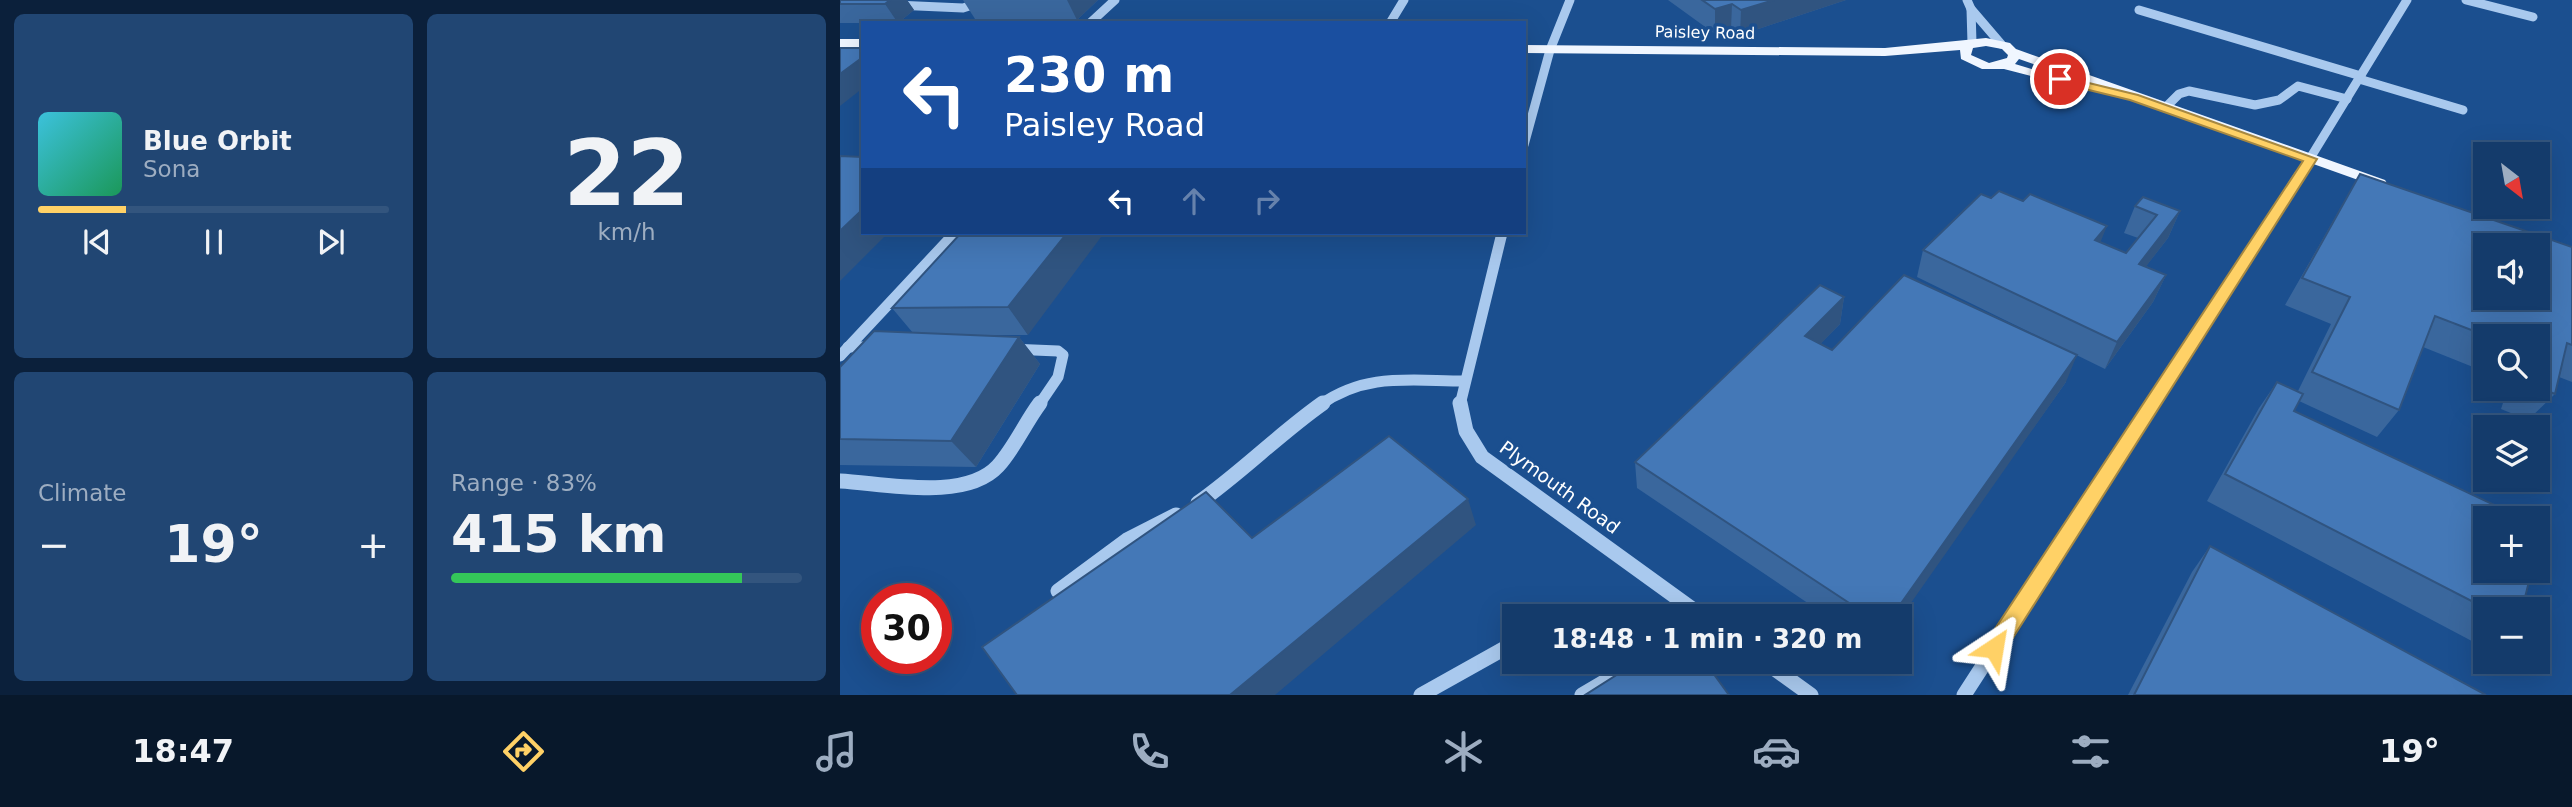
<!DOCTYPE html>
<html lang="en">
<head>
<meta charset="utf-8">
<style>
	:root { --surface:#143b6b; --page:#214673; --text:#f1f3f6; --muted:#9dadc1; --line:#33557e; --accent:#ffd166 }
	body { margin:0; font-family:"DejaVu Sans",sans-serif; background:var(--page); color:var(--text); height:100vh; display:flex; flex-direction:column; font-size:26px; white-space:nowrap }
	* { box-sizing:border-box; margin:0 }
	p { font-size:23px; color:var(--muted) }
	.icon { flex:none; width:38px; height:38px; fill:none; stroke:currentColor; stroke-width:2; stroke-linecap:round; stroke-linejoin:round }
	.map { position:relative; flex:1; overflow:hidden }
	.side { display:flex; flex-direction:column; gap:14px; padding:14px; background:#0b203b; width:840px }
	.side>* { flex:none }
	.hud { position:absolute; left:21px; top:21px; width:665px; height:214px; border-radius:0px; box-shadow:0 7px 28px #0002,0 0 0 2px var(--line); background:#1a4fa0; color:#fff; overflow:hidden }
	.needle { width:46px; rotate:149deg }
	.fabs { position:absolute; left:1633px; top:142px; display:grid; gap:14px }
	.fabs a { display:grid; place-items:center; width:77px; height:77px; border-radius:0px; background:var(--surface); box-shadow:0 7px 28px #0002,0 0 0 2px var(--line); font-size:35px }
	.speed { position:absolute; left:21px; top:583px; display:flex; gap:14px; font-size:35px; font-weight:700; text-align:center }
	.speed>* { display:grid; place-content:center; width:91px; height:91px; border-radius:50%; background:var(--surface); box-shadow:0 7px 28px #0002,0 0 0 2px var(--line); line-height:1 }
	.speed .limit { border:10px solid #d22; background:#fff; color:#111 }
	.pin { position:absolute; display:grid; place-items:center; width:60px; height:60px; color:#fff; margin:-30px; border:4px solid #fff; border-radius:50%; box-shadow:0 2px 7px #0007 }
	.me { position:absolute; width:77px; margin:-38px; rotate:33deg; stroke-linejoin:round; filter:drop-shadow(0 0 5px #0008) }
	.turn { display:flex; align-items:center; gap:24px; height:147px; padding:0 28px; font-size:32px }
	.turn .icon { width:91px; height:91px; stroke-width:2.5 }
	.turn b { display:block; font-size:49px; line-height:60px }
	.lanes { display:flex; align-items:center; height:66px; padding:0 28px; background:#0003; justify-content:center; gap:35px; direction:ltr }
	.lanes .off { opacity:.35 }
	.big { font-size:52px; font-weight:700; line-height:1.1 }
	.side .widget { flex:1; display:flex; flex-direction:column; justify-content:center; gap:10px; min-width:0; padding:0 24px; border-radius:10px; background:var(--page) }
	.side .dial { align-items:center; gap:0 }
	.dial b { font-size:91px; line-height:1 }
	.song { display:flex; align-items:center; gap:21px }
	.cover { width:84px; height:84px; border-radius:10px; background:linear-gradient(135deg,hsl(190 70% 55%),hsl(150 70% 35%)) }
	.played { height:7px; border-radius:4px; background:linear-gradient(90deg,var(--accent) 25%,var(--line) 25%) }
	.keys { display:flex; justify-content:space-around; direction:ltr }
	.heat { display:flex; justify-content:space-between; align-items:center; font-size:38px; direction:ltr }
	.charge { height:10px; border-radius:5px; background:linear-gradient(90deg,#34c759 83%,var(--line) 0) }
	.side .tiles { flex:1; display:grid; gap:14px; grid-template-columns:repeat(2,1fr) }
	.trip { position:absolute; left:662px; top:604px; width:410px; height:70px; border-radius:0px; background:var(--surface); box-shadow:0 7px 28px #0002,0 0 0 2px var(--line); font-weight:700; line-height:70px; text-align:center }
	.tabs { display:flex; height:112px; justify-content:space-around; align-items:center; background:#08182b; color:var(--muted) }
	.tabs .icon { width:49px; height:49px }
	.tabs .on { color:var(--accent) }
	.tabs b { font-size:32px; color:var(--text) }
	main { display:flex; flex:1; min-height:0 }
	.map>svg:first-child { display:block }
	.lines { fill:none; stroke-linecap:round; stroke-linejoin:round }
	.minor-far2 { stroke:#a9c9ee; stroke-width:9 }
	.minor-far1 { stroke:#a9c9ee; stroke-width:11 }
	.minor { stroke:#a9c9ee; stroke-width:15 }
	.major { fill:#f0f6ff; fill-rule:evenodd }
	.wall { fill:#3a679d; fill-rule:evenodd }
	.shaded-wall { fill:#305480 }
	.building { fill:#4478b7; stroke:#305480; stroke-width:2; fill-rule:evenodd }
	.route { fill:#ffd166; stroke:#a68842; stroke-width:2 }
	.labels { text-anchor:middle; stroke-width:7; stroke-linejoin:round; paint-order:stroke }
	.far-street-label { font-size:16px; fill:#fff; stroke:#1b4f8f }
	.street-label { font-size:19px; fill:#fff; stroke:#1b4f8f }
</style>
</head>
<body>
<main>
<section class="side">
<div class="tiles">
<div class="widget">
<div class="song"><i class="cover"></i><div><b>Blue Orbit</b><p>Sona</p></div></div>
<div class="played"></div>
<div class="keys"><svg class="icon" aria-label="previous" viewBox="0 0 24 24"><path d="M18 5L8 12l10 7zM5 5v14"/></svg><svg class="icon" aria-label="pause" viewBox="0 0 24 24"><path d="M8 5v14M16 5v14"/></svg><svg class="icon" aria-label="next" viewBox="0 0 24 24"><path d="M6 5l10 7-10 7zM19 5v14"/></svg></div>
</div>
<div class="widget dial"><b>22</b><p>km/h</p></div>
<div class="widget"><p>Climate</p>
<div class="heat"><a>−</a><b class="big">19°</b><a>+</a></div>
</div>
<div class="widget"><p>Range · 83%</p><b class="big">415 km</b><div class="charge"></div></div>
</div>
</section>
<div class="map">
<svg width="1732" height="695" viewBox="0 0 1732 695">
	<rect width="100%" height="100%" fill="#1b4f8f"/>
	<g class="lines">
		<g class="minor-far2">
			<polyline points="1127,0 1131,9 1161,44"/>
			<polyline points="1626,0 1693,17"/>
			<polyline points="55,5 123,8 148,0"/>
			<polyline points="1131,9 1132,43"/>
			<polyline points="1299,10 1521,76"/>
			<polyline points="250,23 275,0"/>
			<polyline points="550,23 564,0"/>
			<polyline points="1519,79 1623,110"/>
			<polyline points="1325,108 1339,94 1349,91 1415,105 1439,100 1458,86 1507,99"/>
			<polyline points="684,145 710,50 730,0"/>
			<polyline points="1458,178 1567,0"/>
		</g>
		<g class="minor-far1">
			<polyline points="8,347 36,347"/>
			<polyline points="173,349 218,351 223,355 218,377 199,405"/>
			<polyline points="0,356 115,233"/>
			<path d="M480,405C526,372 571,381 625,381"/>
			<polyline points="620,405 662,233"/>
			<polyline points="1311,405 1459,176"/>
		</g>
		<g class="minor">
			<polyline points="620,403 626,431 642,457 862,616"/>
			<path d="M0,481C43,483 125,502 158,466C175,447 185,423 200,403"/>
			<path d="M358,503C402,472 439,434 483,403"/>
			<polyline points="218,591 287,540 336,515"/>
			<polyline points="722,616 736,610 743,616"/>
			<polyline points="925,662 971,695"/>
			<polyline points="581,695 674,643"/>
			<polyline points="742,695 798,662"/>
			<polyline points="1124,695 1313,403"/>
		</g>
		<g class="major">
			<path d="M1146,38L1170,43L1176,49L1545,180L1547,183L1545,186H1535L1179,59L1175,64L1225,79L1219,83L1164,69H1142L1121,59L1120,50L1045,56L684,53V45L1045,48ZM1146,46L1162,49L1168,55L1167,58L1149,63L1131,55L1133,48Z"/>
			<rect x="0" y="39" width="23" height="8"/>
		</g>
	</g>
	<g class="wall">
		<polygon points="0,0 67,0 74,10 58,23 0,23"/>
		<polygon points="123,0 258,0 237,20 135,19"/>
		<polygon points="828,0 1006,0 900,35 891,29 875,34"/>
		<path d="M1520,174L1732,247V382L1719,377L1715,394L1688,420L1661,409L1663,403L1632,390L1638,369L1583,347L1559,410L1537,437L1459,401L1454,411L1682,609H1645V648L1367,501L1419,408L1437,382L1458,391L1491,324L1445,305ZM1645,336H1698V388H1645Z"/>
		<polygon points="1151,198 1183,201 1261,242 1286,253 1298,238 1284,233 1295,206 1340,211 1328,238 1306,266 1326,275 1313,302 1265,369 1077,277 1083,250"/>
		<polygon points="121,233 188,335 122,335 179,337 200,364 136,467 0,465 0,367 73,333 52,308"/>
		<polygon points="1004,297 1000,324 980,344 992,350 1226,382 1059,616 987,616 797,488 795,462"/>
		<polygon points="1370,546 1646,695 1288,695 1352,572"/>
	</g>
	<g class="shaded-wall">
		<polygon points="50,0 67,0 74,10 58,23 45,4"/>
		<polygon points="227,0 258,0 237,20"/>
		<polygon points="934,0 1006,0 900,35 901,10"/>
		<polygon points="892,4 891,29 875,34 875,9"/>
		<polygon points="23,57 23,88 0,106 0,74"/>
		<polygon points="23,209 23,233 48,233 0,281 0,231"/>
		<polygon points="1340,211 1328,238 1287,291 1299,264"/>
		<polygon points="1267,226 1256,253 1255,240"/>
		<polygon points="227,233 264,233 188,335 168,307"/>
		<polygon points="1326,275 1313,302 1265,369 1277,342"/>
		<polygon points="1004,297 1000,324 962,363 965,336"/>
		<polygon points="179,337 200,364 136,467 111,441"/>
		<polygon points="1237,355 1226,382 1059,620 1059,616 1052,616"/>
		<polygon points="628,499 636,525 435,695 390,695"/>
	</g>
	<g class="building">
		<polygon points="0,0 50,0 45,4 0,4"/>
		<polygon points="862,0 934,0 901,10 892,4 875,9"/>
		<polygon points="0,48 23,48 23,57 0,74"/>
		<polygon points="0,156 23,157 23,209 0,231"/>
		<path d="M1520,174L1732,247V345L1727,343L1715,394L1698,387V336H1647L1595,316L1559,410L1472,372L1510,297L1462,278ZM1645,245H1698V298H1645Z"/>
		<polygon points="1159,191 1183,201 1190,194 1267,226 1255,240 1286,253 1317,215 1295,206 1303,197 1340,211 1299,264 1326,275 1277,342 1083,250 1141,194 1151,198"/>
		<polygon points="121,233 227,233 168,307 52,308"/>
		<polygon points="1064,275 1237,355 1052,616 1029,616 795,462 980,285 1004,297 965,336 992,350"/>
		<polygon points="34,331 179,337 111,441 0,439 0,367"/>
		<polygon points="1437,382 1463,394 1454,411 1682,518 1645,518 1645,570 1692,570 1682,609 1647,609 1385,474"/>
		<polygon points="549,436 628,499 390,695 177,695 142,647 366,492 412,538"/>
		<polygon points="1698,525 1703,528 1698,549"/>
		<polygon points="1370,546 1646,695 1294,695"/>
		<polygon points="797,662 865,662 889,695 745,695"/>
	</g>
	<polygon class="route" points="1220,76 1298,95 1477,159 1162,655 1154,658 1147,655 1144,648 1147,641 1463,161 1290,100 1216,82 1214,79"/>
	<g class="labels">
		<g class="far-street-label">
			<text transform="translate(865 32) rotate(1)" y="6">Paisley Road</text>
		</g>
		<g class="street-label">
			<text transform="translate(720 487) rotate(36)" y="7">Plymouth Road</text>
		</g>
	</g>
</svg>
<div class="fabs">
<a><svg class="needle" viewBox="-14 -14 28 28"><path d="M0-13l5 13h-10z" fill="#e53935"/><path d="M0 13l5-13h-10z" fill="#9dadc1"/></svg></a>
<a><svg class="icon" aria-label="sound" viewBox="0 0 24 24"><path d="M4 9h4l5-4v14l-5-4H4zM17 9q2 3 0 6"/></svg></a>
<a><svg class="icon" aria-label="search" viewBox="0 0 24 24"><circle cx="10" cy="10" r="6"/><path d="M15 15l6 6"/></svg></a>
<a><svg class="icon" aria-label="layers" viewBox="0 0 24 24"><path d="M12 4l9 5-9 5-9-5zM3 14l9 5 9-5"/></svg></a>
<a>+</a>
<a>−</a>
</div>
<div class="speed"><div class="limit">30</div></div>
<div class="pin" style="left:1220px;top:79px;background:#d93025"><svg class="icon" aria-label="arrive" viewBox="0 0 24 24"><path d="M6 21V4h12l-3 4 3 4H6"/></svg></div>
<svg class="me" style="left:1154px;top:648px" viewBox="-20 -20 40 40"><path d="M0-17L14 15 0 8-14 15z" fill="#ffd166" stroke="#fff" stroke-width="4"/></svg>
<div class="trip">18:48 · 1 min · 320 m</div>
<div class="hud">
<div class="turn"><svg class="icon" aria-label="left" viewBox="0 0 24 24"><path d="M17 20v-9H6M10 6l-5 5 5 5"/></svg><div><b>230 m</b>Paisley Road</div></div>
<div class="lanes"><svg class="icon" aria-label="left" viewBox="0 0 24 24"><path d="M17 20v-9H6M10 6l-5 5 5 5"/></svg><svg class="icon off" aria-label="ahead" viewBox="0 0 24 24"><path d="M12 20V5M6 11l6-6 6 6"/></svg><svg class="icon off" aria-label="right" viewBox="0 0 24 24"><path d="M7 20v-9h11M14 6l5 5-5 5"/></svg></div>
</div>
</div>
</main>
<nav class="tabs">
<b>18:47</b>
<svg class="icon on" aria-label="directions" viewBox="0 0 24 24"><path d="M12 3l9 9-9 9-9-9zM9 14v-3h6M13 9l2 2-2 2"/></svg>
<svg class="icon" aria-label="music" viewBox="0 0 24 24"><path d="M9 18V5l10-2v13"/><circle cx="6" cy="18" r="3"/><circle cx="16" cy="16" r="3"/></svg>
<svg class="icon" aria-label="phone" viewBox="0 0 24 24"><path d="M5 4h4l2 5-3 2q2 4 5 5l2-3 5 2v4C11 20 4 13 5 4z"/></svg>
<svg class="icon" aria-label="climate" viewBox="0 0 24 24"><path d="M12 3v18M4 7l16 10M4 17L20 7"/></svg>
<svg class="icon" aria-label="car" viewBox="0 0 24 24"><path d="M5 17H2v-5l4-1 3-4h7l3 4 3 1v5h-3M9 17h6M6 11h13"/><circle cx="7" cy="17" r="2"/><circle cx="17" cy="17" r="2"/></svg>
<svg class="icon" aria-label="filters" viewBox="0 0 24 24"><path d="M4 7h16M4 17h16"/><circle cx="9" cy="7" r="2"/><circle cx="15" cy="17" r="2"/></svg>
<b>19°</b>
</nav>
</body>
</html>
